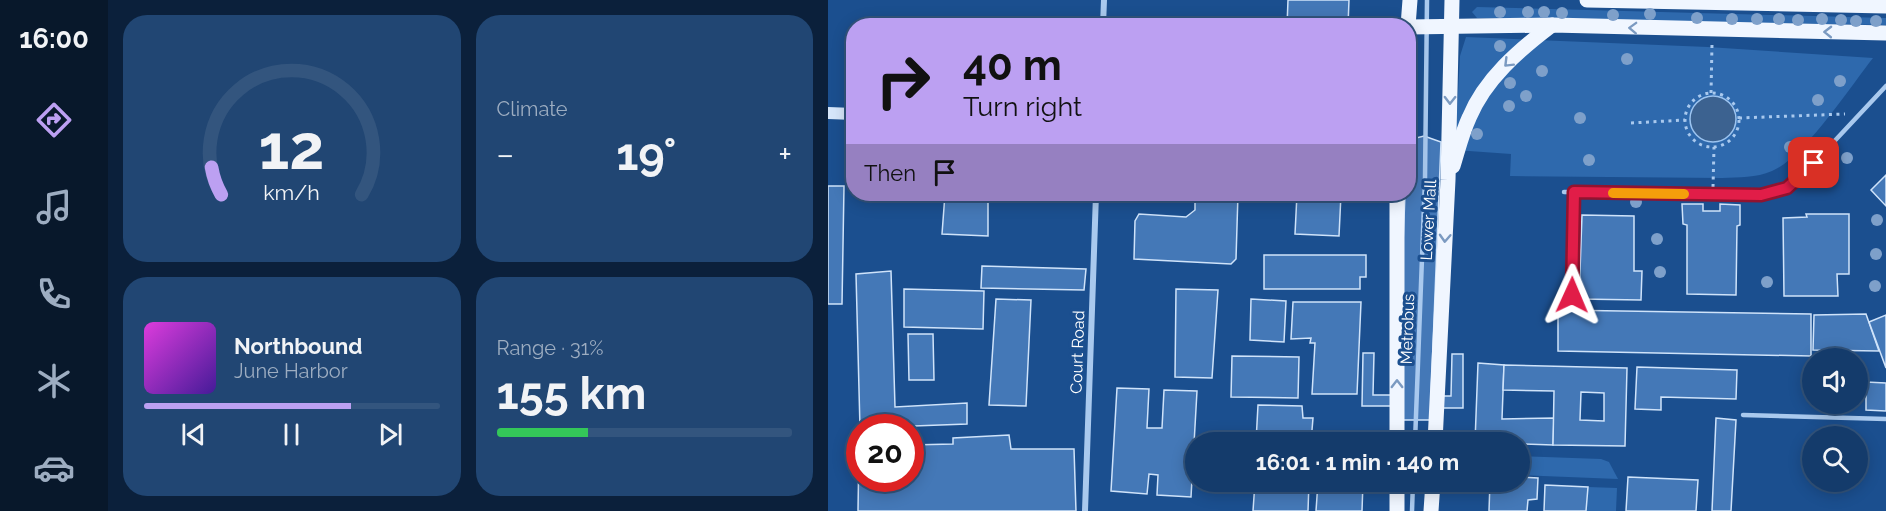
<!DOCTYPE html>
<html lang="en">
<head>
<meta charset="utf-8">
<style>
	:root { --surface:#143b6b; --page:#214673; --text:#f1f3f6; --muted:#9dadc1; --line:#33557e; --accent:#bca0f2 }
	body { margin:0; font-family:Raleway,sans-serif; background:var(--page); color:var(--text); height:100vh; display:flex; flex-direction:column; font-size:22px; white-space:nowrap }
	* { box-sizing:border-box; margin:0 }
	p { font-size:20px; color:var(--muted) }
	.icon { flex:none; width:33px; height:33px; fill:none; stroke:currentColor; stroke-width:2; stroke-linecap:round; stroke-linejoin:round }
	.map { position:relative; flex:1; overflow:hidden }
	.drawer { display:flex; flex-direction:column; gap:15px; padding:15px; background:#0b203b; width:720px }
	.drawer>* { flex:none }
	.guide { position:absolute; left:18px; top:18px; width:570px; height:183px; border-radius:24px; box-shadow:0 3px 15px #0003,0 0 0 2px var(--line); background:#bca0f2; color:#111; overflow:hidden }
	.fabs { position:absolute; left:974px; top:348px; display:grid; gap:12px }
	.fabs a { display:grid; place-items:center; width:66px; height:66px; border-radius:50%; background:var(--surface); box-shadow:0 3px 15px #0003,0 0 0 2px var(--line); font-size:30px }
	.speed { position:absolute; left:18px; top:414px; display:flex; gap:12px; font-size:30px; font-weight:700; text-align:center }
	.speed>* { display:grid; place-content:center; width:78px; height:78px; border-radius:50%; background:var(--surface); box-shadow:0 3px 15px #0003,0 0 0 2px var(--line); line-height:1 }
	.speed .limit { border:9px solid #d22; background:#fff; color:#111 }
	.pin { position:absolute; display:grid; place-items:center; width:51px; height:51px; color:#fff; margin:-26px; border-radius:12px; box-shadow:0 3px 9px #0006 }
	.me { position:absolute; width:66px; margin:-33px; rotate:1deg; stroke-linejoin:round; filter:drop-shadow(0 0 4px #0008) }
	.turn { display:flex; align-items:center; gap:21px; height:126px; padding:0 18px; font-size:27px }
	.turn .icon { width:78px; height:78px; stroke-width:2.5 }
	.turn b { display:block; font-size:42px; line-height:51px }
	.then { display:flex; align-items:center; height:57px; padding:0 18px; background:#0003; gap:12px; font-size:22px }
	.big { font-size:45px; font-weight:700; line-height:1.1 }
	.drawer .tile { flex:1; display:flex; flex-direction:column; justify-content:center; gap:9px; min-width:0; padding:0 21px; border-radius:24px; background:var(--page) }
	.drawer .dial { align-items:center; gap:0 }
	.dial svg { height:156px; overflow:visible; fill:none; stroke:var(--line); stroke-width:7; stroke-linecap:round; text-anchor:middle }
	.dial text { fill:var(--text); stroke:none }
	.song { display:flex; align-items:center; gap:18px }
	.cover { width:72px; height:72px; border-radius:9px; background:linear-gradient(135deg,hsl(300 70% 55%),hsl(260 70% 35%)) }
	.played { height:6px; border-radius:3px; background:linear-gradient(90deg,var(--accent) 70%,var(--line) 70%) }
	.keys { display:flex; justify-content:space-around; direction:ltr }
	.heat { display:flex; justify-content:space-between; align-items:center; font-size:33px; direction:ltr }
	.charge { height:9px; border-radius:4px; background:linear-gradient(90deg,#34c759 31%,var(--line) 0) }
	.drawer .tiles { flex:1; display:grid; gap:15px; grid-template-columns:repeat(2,1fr) }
	.trip { position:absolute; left:357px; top:432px; width:345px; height:60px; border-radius:30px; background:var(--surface); box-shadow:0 3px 15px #0003,0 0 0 2px var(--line); font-weight:700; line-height:60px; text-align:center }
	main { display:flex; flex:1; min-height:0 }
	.menu { display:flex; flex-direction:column; width:108px; justify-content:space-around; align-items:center; background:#08182b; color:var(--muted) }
	.menu .icon { width:42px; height:42px }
	.menu .on { color:var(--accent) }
	.menu b { font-size:27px; color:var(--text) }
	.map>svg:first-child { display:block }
	.green { fill:#2e69ad }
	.water { fill:#3c6290; stroke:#9cc4f0; stroke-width:1.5 }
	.building { fill:#4478b7; stroke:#cfe3fa; stroke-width:1.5; fill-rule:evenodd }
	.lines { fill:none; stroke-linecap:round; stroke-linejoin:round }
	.path { stroke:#a9c9ee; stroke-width:3; stroke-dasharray:3 4.5; stroke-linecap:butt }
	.service { stroke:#a9c9ee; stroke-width:4.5 }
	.minor { stroke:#a9c9ee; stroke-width:6 }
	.secondary { stroke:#d6e6fa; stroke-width:12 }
	.primary { stroke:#f0f6ff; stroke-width:15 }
	.tree { fill:#7ea0ca }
	.oneway { stroke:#7b9ac1 }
	.route-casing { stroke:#92132f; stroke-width:15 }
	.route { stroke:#e11d48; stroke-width:10 }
	.slow { stroke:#f59e0b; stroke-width:10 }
	.labels { text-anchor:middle; stroke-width:6; stroke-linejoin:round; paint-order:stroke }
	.street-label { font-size:16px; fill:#fff; stroke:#1b4f8f }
</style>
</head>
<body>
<main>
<nav class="menu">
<b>16:00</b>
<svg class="icon on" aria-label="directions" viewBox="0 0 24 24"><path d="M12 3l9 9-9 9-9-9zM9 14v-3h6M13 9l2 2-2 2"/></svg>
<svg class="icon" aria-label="music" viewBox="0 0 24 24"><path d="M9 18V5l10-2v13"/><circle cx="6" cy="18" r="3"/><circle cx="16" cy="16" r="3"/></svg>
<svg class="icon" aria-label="phone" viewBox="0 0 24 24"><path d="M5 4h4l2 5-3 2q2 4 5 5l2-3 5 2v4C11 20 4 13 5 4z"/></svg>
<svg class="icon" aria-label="climate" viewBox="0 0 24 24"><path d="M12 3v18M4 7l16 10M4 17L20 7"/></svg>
<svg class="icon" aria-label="car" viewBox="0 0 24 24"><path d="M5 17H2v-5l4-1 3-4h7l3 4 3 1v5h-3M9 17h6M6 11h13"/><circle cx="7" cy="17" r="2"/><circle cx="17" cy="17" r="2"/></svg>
</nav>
<section class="drawer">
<div class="tiles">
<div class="tile dial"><svg viewBox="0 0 100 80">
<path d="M14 69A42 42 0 1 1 86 69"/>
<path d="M14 69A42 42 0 0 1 9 55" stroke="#bca0f2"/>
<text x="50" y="56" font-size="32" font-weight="700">12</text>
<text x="50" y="72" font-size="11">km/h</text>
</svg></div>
<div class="tile"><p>Climate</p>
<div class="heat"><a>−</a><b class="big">19°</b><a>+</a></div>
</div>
<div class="tile">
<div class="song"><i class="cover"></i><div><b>Northbound</b><p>June Harbor</p></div></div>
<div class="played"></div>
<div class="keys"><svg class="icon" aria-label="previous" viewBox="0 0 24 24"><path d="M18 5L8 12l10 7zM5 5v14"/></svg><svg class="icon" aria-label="pause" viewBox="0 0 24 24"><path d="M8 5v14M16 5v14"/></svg><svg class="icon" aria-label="next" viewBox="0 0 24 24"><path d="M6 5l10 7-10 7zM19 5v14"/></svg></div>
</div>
<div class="tile"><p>Range · 31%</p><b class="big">155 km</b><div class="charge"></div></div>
</div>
</section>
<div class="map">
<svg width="1058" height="511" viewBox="0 0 1058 511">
	<rect width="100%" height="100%" fill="#1b4f8f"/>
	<g class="green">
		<polygon points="649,7 1058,18 1058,25 649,18 644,12"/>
		<path d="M638,37L880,47L1045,58C1023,86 975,159 944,171C928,178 911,177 894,178L682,176L683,154L627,150L632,56Z"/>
		<polygon points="692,456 773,459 781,462 790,479 692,475"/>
		<polygon points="760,487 789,488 788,511 758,511"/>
	</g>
	<circle class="water" cx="885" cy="119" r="23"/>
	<g class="building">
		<polygon points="460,0 521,0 520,26 459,26"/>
		<polygon points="323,20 419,24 318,26"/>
		<polygon points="596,136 613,142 603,396 623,396 624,354 635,354 635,408 603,408 604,420 568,420 568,406 534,406 535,353 546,353 545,395 569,395 577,194 580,194 580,140"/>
		<polygon points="1058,175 1058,206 1043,190"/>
		<polygon points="0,186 16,186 14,304 0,304"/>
		<polygon points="117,194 160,194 160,236 114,234"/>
		<polygon points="367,194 410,194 408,259 403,264 306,259 307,221 311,214 358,217 367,210"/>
		<polygon points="469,194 513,194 511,236 467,234"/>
		<polygon points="854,204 875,204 875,211 892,211 892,204 912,205 912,225 909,226 908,295 859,294 859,225 855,224"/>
		<polygon points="978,214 1021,214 1021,274 1009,274 1010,296 956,296 955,218 979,217"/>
		<polygon points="754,215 806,216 806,271 814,271 813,300 751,299"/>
		<polygon points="436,255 538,255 538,277 532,277 532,289 436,289"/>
		<polygon points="154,266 258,269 256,290 153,288"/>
		<polygon points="63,271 67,407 139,403 139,424 32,428 28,274"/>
		<polygon points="76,289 156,291 155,329 76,327"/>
		<polygon points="348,289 390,290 384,378 347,377"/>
		<polygon points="168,299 203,300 198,406 161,405"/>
		<polygon points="423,299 458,301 456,342 422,340"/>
		<polygon points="465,302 533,302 529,394 484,394 487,343 482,343 483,338 463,339"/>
		<polygon points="730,310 983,314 983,356 730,351"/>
		<polygon points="1038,314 1051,351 985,350 986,315"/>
		<polygon points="1058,315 1058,368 1041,322"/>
		<polygon points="80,334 105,334 106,380 81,380"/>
		<polygon points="404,356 471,357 470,398 403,397"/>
		<polygon points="650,363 676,365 674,419 726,418 725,445 647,442"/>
		<path d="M676,365L799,368L797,446L725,445L726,391L675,390ZM753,392L776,393V421L752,420Z"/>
		<polygon points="809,367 909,370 908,399 833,397 833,410 807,409"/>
		<polygon points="1038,382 1058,383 1058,411 1038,410"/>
		<polygon points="289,388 321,389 319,428 334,428 336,390 369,391 363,497 329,495 330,475 321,474 319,494 283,491"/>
		<polygon points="430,405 474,406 475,418 485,418 483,442 428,442"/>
		<polygon points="888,418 908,420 903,511 884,511"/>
		<polygon points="181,435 183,449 246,449 248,511 30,511 31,446 32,478 82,478 82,445 125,444 125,438"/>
		<polygon points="692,477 710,478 709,499 700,500 699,511 661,511 662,482 692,482"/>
		<polygon points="800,477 870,480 868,511 798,511"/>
		<polygon points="427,482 481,482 480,511 425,511"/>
		<polygon points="490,482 535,482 534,511 488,511"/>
		<polygon points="717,485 760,487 758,511 716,511"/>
	</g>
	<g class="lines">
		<g class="path">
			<polyline points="883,93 884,44"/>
			<circle cx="884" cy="120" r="27"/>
			<polyline points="911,118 1017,114"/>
			<polyline points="803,123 857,120"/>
			<polyline points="885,187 886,147"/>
		</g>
		<g class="service">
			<polyline points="736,192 894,195 947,192 959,188 986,163 1058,86"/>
			<polyline points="744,295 746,192"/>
			<polyline points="915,415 1058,419"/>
			<polyline points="587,442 597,179 599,0"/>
			<polyline points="584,511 585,482"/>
		</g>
		<g class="minor">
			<polyline points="275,26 276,0"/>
			<polyline points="257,511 268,194"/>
		</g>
		<polyline class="secondary" points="0,113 26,114"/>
		<g class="primary">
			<polyline points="759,0 1058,6"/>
			<polyline points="580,26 582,0"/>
			<polyline points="580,27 724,25 1058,33"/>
			<path d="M625,166C630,150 634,133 641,118C657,79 691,50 724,25"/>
			<polyline points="569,194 569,442"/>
			<polyline points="607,442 620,180 624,0"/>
			<polyline points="569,482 569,511"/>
			<polyline points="603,511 605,482"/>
		</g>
	</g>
	<g class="tree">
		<circle cx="672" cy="12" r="6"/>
		<circle cx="700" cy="12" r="6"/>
		<circle cx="716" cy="12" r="6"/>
		<circle cx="734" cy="13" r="6"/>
		<circle cx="822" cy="14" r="6"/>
		<circle cx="785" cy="15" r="6"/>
		<circle cx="869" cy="18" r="6"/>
		<circle cx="904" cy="19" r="6"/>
		<circle cx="929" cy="19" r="6"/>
		<circle cx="951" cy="19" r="6"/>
		<circle cx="994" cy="19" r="6"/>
		<circle cx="970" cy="20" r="6"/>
		<circle cx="1013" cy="20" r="6"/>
		<circle cx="1028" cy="21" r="6"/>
		<circle cx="1048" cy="21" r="6"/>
		<circle cx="672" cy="46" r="6"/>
		<circle cx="799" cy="59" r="6"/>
		<circle cx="714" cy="71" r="6"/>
		<circle cx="1012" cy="81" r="6"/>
		<circle cx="682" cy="83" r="6"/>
		<circle cx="698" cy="96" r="6"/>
		<circle cx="990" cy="100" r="6"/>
		<circle cx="681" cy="106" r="6"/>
		<circle cx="752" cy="118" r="6"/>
		<circle cx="649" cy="134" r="6"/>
		<circle cx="962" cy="147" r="6"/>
		<circle cx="1019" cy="158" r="6"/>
		<circle cx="761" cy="160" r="6"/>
		<circle cx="808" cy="202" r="6"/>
		<circle cx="1049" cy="220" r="6"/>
		<circle cx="829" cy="239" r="6"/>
		<circle cx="1048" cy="254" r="6"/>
		<circle cx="832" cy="272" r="6"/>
		<circle cx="939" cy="282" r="6"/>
		<circle cx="1047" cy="286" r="6"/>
	</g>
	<defs><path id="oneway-chevron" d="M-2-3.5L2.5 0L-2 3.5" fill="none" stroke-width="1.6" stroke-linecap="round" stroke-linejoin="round" transform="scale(1.5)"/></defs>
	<g class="oneway">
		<use href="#oneway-chevron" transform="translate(805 28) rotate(-178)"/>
		<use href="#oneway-chevron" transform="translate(1000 32) rotate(-179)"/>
		<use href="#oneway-chevron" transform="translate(680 63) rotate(135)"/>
		<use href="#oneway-chevron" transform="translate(622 100) rotate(91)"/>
		<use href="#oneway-chevron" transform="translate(617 238) rotate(93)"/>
		<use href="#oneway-chevron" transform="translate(569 384) rotate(-90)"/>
	</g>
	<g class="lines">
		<defs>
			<polyline id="route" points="744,295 746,192 933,195 959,188 986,163"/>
		</defs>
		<use href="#route" class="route-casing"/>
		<use href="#route" class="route"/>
		<polyline class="slow" points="785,193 856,194"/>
	</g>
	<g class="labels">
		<g class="street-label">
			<text transform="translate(600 220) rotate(-87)" y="6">Lower Mall</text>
			<text transform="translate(579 329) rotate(-88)" y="6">Metrobus</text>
			<text transform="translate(249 352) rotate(-88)" y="6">Court Road</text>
		</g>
	</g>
</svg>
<div class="fabs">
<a><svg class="icon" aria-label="sound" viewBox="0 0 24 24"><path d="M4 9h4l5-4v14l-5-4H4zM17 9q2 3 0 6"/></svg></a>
<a><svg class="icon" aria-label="search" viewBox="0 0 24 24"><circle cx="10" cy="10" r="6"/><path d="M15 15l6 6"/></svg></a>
</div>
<div class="speed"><div class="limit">20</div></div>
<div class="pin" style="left:986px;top:163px;background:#d93025"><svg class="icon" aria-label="arrive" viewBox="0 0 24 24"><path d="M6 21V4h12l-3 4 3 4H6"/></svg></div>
<svg class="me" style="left:744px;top:295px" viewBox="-20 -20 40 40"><path d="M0-17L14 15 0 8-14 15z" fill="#e11d48" stroke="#fff" stroke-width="4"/></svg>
<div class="trip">16:01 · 1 min · 140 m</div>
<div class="guide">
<div class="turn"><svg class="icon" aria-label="right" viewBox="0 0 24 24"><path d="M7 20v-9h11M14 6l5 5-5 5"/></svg><div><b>40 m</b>Turn right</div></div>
<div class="then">Then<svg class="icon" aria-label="arrive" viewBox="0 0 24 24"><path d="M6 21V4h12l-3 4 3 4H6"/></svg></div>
</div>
</div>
</main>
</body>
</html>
